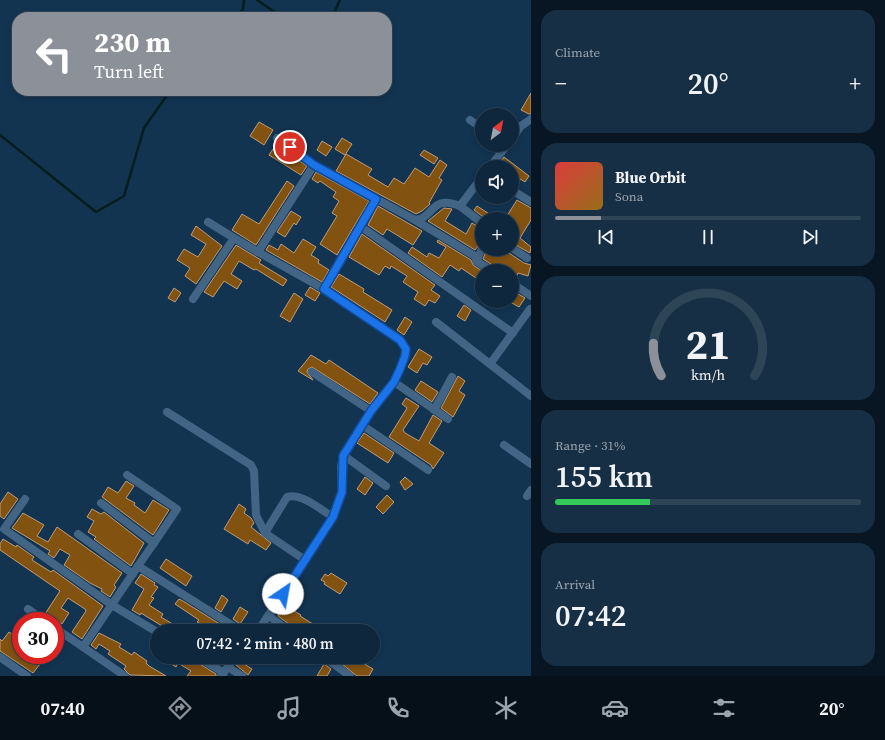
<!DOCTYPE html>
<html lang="en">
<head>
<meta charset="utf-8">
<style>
	:root { --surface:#0e273d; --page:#172f44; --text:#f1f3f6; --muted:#9ba5b0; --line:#2e4457; --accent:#8c9099 }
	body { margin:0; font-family:"Source Serif 4",serif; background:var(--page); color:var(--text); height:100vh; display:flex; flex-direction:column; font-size:15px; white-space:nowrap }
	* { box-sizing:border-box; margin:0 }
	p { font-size:13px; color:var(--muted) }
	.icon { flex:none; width:22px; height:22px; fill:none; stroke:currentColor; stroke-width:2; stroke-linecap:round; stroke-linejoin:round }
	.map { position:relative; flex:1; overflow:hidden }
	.details { display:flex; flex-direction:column; gap:10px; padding:10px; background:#081522; width:354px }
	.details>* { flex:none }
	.guide { position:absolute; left:12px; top:12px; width:380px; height:84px; border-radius:16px; box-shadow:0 2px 6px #0003,0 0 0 1px var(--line); background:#8c9099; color:#fff; overflow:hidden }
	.needle { width:26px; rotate:32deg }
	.buttons { position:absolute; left:475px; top:108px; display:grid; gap:8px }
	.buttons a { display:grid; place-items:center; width:44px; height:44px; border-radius:50%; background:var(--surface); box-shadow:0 2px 6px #0003,0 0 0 1px var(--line); font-size:20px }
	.speed { position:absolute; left:12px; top:612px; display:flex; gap:8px; font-size:20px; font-weight:700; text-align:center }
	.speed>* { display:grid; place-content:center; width:52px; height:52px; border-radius:50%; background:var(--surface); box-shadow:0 2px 6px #0003,0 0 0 1px var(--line); line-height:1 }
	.speed .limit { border:6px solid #d22; background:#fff; color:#111 }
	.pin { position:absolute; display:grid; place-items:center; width:34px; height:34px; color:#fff; margin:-17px; border:2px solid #fff; border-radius:50%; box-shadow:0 1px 4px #0007 }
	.me { position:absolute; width:44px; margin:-22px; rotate:33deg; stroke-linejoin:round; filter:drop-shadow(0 0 3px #0008) }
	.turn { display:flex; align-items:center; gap:14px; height:84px; padding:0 16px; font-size:18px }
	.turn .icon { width:52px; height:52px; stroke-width:2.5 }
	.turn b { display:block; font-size:28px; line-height:34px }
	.big { font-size:30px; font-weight:600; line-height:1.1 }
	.details .widget { flex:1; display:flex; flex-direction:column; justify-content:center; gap:6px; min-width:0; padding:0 14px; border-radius:16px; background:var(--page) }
	.details .dial { align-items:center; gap:0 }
	.dial svg { height:104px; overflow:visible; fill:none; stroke:var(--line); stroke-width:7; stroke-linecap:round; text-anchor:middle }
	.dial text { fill:var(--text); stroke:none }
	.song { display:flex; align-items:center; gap:12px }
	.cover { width:48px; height:48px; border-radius:6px; background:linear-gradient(135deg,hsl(0 70% 55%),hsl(40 70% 35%)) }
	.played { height:4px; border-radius:2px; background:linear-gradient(90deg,var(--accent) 15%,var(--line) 15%) }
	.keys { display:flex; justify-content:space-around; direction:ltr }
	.heat { display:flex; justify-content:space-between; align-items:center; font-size:22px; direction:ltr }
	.charge { height:6px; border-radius:3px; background:linear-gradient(90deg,#34c759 31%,var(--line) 0) }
	.trip { position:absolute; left:150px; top:624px; width:230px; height:40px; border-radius:20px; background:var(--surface); box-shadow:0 2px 6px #0003,0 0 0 1px var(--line); font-weight:600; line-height:40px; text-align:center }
	.tab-bar { display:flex; height:64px; justify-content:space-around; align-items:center; background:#061018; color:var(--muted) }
	.tab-bar .icon { width:28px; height:28px }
	.tab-bar .current { color:var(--accent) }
	.tab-bar b { font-size:18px; color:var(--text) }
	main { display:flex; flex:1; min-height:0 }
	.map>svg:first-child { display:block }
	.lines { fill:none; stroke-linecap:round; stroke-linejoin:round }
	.stream { stroke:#031e1c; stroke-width:2.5 }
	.building { fill:#825211; stroke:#bf9c77 }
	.street { stroke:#436585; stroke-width:8 }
	.route-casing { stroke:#114b97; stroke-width:10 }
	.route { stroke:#1a73e8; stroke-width:7 }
</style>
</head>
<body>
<main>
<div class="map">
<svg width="531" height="676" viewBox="0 0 531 676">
	<rect width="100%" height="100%" fill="#123451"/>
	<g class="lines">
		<g class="stream">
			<polyline points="257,0 282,17"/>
			<polyline points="238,17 243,9 244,0"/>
			<polyline points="332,17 340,0"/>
			<polyline points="0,135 96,212 124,196 144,128 170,91"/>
		</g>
	</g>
	<g class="building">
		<polygon points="531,93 531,114 529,114 521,110"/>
		<polygon points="259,122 273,130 264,145 250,136"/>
		<polygon points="342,138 352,144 345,155 335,149"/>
		<polygon points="322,141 332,147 326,156 317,150"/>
		<polygon points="280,148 307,166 301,175 269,155 273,149 279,150"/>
		<polygon points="424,150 438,158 434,164 420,155"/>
		<polygon points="346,154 372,169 368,175 388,187 394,178 404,184 415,168 429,177 440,160 447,165 439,178 442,180 429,203 430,204 422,211 416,214 336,171"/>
		<polygon points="504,157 529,176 525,182 512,174 512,167 497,167"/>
		<polygon points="316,172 369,201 337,255 320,244 337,216 332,213 339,201 333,197 336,192 320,181 318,183 312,179"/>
		<polygon points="287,181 294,186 256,245 232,230 242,214 259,224"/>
		<polygon points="517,200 531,208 531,220 520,238 531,247 530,253 512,243 512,219 505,219"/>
		<polygon points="378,206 422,231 413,245 387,229 383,235 368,225"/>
		<polygon points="477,206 497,219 486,219 474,210"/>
		<polygon points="444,208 452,209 445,221 466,234 472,223 482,229 482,244 479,245 475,250 428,221"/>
		<polygon points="291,211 301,217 296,225 294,223 285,237 277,232"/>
		<polygon points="196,226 222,246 196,284 185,276 190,268 177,260 184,249 198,257 206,244 191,235"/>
		<polygon points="362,234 435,285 431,290 440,296 435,303 429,300 425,306 414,299 418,292 403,282 407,276 391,266 390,269 385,266 379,275 349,257"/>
		<polygon points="303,239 316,247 311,255 319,260 318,263 329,270 322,282 266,250 269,245 278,250 281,244 294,253"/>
		<polygon points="438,240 471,260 473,265 482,271 482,282 461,268 459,271 450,265 442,277 408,253 412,247 427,257 429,253 439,258 446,247 437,242"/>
		<polygon points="236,245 261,260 259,263 287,280 283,286 256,269 254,270 239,261 231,274 242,281 237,289 224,281 213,297 204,292"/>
		<polygon points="487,249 507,249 509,253 524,263 531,265 528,276 518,273 515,279 512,278 512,271 497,271 495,267 483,259"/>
		<polygon points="339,274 364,289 363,292 392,310 385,322 331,287"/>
		<polygon points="310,287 320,293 315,301 305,295"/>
		<polygon points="174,288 181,293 175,302 168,298"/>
		<polygon points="512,290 525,298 519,307 512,303"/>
		<polygon points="294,293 303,299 290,322 280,316"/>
		<polygon points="464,305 471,310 465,321 457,316"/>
		<polygon points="405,317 412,322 404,335 397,330"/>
		<polygon points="419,349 432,357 427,365 423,363 417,373 408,367"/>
		<polygon points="311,355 326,364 329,360 378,393 370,404 312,367 308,369 307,372 313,380 298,371"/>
		<polygon points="458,376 465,381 459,391 465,395 453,417 441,408"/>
		<polygon points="421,381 438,392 432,402 415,390"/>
		<polygon points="406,398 419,406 403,430 405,433 419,441 433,415 442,421 429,443 444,453 433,469 431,465 389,437 407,408 402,404"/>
		<polygon points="364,433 394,453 388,463 357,443"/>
		<polygon points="365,477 373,483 365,495 357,489"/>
		<polygon points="405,477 413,484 405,490 400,482"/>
		<polygon points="126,481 134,486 126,498 135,503 134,505 145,513 153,500 169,510 153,535 102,497 108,487 118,493"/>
		<polygon points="8,492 18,499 4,519 0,516 0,504"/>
		<polygon points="387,495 394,502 383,514 376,507"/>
		<polygon points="239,504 246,509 244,513 251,518 254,523 251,527 271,543 266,550 250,540 248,544 224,529"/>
		<polygon points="92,509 101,514 104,512 144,543 131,566 94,539 96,537 88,532 94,521 87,517"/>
		<polygon points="23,513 44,525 37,536 48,542 57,527 122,573 114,585 116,587 110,597 101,591 102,589 90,583 64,565 70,555 60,549 54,558 48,554 50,551 12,528"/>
		<polygon points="3,539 16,547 17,545 34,557 32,560 51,572 53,570 103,606 82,639 72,632 86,611 85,609 68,598 61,608 69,613 62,624 45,614 60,591 0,550 0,544"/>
		<polygon points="166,559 192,576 186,586 160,568"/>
		<polygon points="331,573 347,583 340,594 324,584 325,582 321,580 325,574 328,576"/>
		<polygon points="141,574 155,583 154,585 158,587 151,597 154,598 149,605 163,614 161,617 184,631 166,631 167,629 141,613 140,615 132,610 144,589 135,583"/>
		<polygon points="222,595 228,600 221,612 215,608"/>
		<polygon points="179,599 183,601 231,631 213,631 197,622 199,620 175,604"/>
		<polygon points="284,605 301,615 300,616 324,631 299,631 294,628 278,616"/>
		<polygon points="240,607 248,612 240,624 233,619"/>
		<polygon points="9,632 21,640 21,655 37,655 44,659 33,673 0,651 0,639 2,641"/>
		<polygon points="99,633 121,644 119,647 132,655 134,652 147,661 146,663 149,666 166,676 130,675 124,669 126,666 108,654 110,651 99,644 96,649 91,645"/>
		<polygon points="160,657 193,657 195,661 216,674 216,676 187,676 191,671 178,663 176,667"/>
		<polygon points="333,657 353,657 373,669 369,676 357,676"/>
		<polygon points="239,661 252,669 248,675 236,665"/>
		<polygon points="324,664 331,669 327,676 317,676"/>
	</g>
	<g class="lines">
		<g class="street">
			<polyline points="470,120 482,128"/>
			<polyline points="277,138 314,165"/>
			<polyline points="512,139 521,126 531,119"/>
			<polyline points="490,167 507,145"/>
			<polyline points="512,190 531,202"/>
			<polyline points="460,206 482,223"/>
			<polyline points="415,220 478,258"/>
			<polyline points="208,222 234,238"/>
			<polyline points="360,226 513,333"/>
			<polyline points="512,248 527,258"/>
			<polyline points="482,249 476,261 492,271"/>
			<polyline points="512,283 531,296"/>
			<polyline points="324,289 376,199"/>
			<polyline points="193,299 234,238 258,252"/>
			<polyline points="530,309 490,364 531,396"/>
			<polyline points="436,322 490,364"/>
			<polyline points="312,372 371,411"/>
			<polyline points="394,382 448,419"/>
			<polyline points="434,410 452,377"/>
			<polyline points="167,412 251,465 254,471 256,515 265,533"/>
			<polyline points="362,425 428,470"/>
			<polyline points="504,445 531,464"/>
			<polyline points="343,455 386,486"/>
			<polyline points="127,475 177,509 154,543"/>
			<polyline points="527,496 531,490"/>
			<polyline points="25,499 4,529 112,605 157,632"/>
			<polyline points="101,503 154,543 138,566 241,631"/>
			<polyline points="78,534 133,574"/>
			<path d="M305,560L265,533L287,497C301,492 321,510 333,517"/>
			<polyline points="28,609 45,621"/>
			<polyline points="269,616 289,631"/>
			<polyline points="55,628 83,647"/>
			<path d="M258,631L333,517L342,492L341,467L343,455L371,411L394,382L400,369L405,356L406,349L400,339L324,289L258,252L314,165L415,220C434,219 430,194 460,206L482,177"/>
			<polyline points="0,657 27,676"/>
			<polyline points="198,657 224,673"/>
			<polyline points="324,657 350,676"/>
			<polyline points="228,667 242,676"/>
			<polyline points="125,676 83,647 138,566"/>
			<polyline points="221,676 235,657"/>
		</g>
	</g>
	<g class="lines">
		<defs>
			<polyline id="route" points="283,594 333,517 342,492 343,456 371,411 394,382 400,369 405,356 406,349 400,340 324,289 376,199 314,165 290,147"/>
		</defs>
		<use href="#route" class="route-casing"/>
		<use href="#route" class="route"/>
	</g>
</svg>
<div class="buttons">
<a><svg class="needle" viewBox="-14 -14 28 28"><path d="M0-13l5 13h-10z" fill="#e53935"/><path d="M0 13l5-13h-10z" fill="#9ba5b0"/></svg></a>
<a><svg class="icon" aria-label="sound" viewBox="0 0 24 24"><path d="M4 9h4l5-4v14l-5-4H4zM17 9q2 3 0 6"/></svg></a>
<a>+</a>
<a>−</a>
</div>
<div class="speed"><div class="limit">30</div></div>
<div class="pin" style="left:290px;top:147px;background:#d93025"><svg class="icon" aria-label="arrive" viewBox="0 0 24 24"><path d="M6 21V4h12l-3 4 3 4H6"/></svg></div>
<svg class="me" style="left:283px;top:594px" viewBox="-20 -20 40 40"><circle r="19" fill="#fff"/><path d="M0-13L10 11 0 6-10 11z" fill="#1a73e8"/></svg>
<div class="trip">07:42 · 2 min · 480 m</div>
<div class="guide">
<div class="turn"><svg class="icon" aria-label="left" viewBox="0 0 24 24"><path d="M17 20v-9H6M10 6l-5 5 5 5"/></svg><div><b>230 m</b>Turn left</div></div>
</div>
</div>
<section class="details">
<div class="widget"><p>Climate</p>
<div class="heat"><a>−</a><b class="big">20°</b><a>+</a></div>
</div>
<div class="widget">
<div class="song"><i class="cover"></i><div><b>Blue Orbit</b><p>Sona</p></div></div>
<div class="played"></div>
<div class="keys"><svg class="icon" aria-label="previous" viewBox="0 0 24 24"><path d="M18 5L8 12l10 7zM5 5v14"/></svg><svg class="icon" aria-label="pause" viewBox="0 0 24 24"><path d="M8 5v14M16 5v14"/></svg><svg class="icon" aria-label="next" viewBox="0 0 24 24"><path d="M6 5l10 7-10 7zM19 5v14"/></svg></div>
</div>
<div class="widget dial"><svg viewBox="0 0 100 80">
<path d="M14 69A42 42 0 1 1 86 69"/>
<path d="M14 69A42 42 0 0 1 8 44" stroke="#8c9099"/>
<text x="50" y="56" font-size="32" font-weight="700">21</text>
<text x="50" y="72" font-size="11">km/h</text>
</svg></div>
<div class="widget"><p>Range · 31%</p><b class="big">155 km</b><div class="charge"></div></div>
<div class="widget"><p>Arrival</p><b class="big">07:42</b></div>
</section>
</main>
<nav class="tab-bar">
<b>07:40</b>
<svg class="icon current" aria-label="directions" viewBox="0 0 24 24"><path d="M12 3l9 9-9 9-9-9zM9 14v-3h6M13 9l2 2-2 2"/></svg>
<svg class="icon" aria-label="music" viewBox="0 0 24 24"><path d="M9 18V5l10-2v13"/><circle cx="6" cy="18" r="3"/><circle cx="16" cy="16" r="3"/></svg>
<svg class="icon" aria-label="phone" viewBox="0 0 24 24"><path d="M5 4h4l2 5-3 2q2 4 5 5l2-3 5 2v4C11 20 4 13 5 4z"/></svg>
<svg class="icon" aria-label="climate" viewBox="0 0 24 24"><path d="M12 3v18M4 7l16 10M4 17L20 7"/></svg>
<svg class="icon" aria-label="car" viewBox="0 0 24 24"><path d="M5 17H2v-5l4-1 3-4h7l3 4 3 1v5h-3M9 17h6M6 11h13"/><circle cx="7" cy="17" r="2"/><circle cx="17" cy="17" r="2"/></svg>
<svg class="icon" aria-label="filters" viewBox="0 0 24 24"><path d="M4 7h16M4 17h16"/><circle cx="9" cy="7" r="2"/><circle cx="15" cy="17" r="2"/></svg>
<b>20°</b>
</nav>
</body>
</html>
